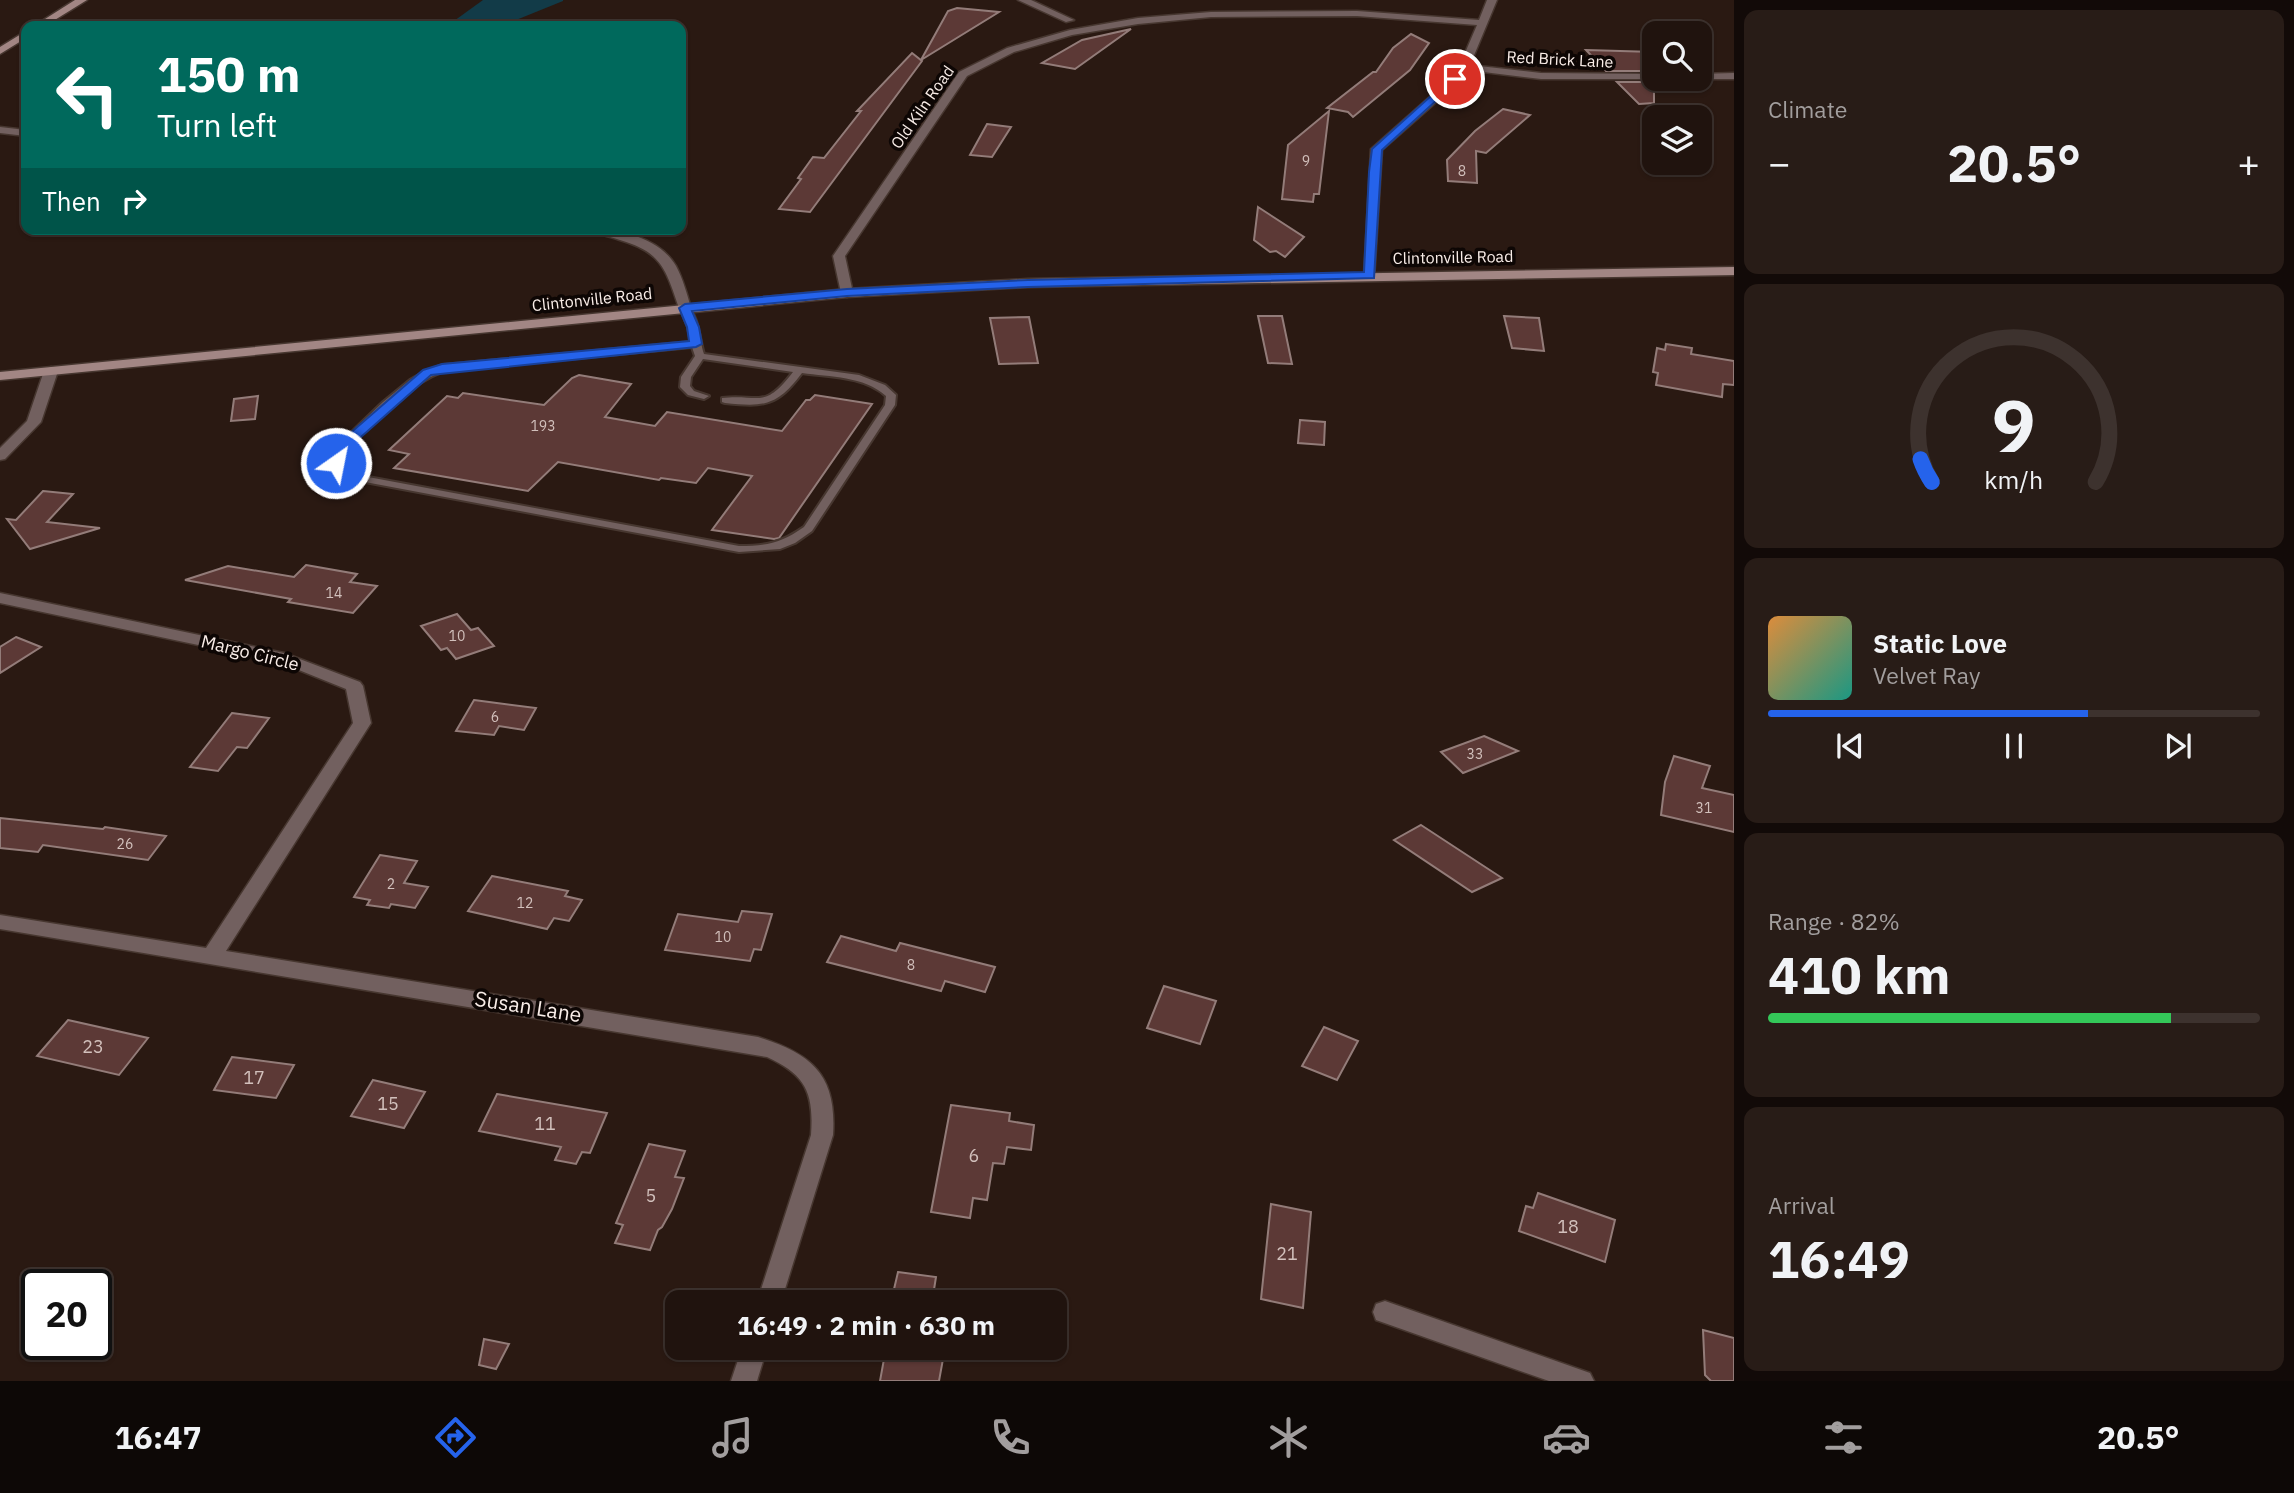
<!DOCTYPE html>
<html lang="en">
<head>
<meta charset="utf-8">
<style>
	:root { --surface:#20130e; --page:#281c17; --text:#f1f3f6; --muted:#a29e9e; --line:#3d322e; --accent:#2563eb }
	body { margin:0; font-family:"IBM Plex Sans",sans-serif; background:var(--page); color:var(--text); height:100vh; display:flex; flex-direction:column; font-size:26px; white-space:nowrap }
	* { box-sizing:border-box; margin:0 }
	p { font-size:23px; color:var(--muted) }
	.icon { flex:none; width:38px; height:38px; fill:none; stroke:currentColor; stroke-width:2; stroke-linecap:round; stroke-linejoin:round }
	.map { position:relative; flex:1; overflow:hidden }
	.details { display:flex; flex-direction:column; gap:10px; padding:10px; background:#120a08; width:560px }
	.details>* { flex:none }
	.top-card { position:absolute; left:21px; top:21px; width:665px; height:214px; border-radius:14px; box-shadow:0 2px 5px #0004,0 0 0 2px var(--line); background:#00695c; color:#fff; overflow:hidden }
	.tools { position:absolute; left:1642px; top:21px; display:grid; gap:14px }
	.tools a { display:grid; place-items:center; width:70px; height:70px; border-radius:14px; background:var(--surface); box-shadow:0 2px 5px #0004,0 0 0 2px var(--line); font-size:35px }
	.speed { position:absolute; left:21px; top:1269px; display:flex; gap:14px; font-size:35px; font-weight:700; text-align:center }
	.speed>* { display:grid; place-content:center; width:91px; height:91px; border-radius:50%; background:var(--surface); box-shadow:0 2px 5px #0004,0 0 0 2px var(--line); line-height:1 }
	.speed .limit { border:4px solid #111; border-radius:10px; background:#fff; color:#111 }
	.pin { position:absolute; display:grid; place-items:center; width:60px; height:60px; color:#fff; margin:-30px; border:4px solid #fff; border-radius:50%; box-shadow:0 2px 7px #0007 }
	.me { position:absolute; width:77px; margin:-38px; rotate:33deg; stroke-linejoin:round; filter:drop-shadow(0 0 5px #0008) }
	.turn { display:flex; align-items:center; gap:24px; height:147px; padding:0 21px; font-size:32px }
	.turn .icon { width:91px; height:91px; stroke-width:2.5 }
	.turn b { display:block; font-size:49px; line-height:60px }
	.then { display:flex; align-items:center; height:66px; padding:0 21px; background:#0003; gap:14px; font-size:26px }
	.big { font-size:52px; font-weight:800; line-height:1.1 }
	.details .tile { flex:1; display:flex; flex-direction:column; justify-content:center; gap:10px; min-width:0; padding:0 24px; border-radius:14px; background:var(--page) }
	.details .dial { align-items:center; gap:0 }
	.dial svg { height:182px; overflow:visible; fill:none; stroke:var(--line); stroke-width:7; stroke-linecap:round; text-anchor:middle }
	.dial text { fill:var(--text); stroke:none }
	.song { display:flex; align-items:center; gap:21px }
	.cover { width:84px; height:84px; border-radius:10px; background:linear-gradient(135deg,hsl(30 70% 55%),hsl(170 70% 35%)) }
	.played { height:7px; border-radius:4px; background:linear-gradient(90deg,var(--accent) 65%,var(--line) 65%) }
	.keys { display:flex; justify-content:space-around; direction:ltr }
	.heat { display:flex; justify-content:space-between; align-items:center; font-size:38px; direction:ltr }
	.charge { height:10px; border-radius:5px; background:linear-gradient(90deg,#34c759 82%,var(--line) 0) }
	.trip { position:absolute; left:665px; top:1290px; width:402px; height:70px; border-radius:14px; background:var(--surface); box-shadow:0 2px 5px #0004,0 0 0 2px var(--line); font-weight:800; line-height:70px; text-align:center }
	.tabs { display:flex; height:112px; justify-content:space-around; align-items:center; background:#0d0806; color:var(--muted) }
	.tabs .icon { width:49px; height:49px }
	.tabs .selected { color:var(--accent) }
	.tabs b { font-size:32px; color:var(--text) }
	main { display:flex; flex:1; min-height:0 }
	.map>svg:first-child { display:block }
	.water { fill:#123b48 }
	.building { fill:#5c3936; stroke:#937c79; stroke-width:2 }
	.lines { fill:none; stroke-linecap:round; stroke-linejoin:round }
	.lane-casing { stroke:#473730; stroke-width:4 }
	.street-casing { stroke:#473730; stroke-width:3 }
	.secondary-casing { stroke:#473730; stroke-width:3 }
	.lane { fill:#72605f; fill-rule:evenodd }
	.street { fill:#72605f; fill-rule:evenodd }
	.secondary { fill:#a28684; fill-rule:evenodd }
	.route { fill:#2563eb; stroke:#184099; stroke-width:2 }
	.labels { text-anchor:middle; stroke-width:7; stroke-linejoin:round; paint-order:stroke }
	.number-label { font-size:14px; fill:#d2c0bc }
	.far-street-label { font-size:16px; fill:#f9ede8; stroke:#0d0604 }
	.street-label { font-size:18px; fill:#f9ede8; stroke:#0d0604 }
	.near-number-label { font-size:18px; fill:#d2c0bc }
	.near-street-label { font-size:21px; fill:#f9ede8; stroke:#0d0604 }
</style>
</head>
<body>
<main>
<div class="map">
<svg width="1734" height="1381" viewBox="0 0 1734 1381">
	<rect width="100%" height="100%" fill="#2a1912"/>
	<polygon class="water" points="483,0 563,0 563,1 501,26 447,26"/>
	<g class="building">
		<polygon points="957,8 999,12 921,60 948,11"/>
		<polygon points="1131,29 1075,69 1042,63 1082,40"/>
		<polygon points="1411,34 1429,43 1410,70 1353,117 1348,112 1327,108 1373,72 1376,72 1393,48"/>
		<polygon points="1586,50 1654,52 1654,71 1606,71"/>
		<polygon points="912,53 922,61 810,212 779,209 801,179 798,178 813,157 824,158 861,111 857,111"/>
		<polygon points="1617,82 1654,82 1654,103 1639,104"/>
		<polygon points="1503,109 1530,115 1486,153 1476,151 1477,183 1448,181 1447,160 1475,131"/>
		<polygon points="1329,111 1319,194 1314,194 1313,202 1282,199 1288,145"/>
		<polygon points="987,124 1011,127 992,157 970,155"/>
		<polygon points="1258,207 1304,237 1285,257 1276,251 1270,252 1254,240"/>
		<polygon points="1258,316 1282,316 1292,364 1268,363"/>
		<polygon points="1504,316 1539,318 1544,351 1512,348"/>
		<polygon points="1029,317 1038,363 999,364 990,318"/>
		<polygon points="1666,344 1692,348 1691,354 1734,361 1734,385 1723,384 1722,397 1656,385 1658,373 1653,372 1657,348 1665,350"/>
		<polygon points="579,375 631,384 605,417 655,426 667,412 782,431 806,400 810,400 815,395 872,404 779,538 774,539 712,530 752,476 708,468 696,483 661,478 659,480 558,462 528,491 394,468 409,454 389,450 447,396 458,398 463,393 544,405 572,378"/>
		<polygon points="258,396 255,419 231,421 234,399"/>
		<polygon points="1300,420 1325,422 1324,445 1298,443"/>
		<polygon points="43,491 73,494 47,522 100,528 30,549 7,519 16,520"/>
		<polygon points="306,565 357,574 350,582 377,586 353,613 288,602 291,599 185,580 228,566 294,577"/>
		<polygon points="457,614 471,630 478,628 494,646 456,659 447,648 441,650 421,626"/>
		<polygon points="16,637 41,647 0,673 0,647"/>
		<polygon points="474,700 536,708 524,730 499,726 494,735 456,731"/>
		<polygon points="232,713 269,718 247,748 237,747 218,771 190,767"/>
		<polygon points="1484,736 1518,751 1463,773 1441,752"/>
		<polygon points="1674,756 1710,766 1702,788 1734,795 1734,832 1661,815 1665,782"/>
		<polygon points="0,818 103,829 105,827 166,836 148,860 43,845 38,852 0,848"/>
		<polygon points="1421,825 1502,878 1472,892 1394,840"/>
		<polygon points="380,855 417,861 404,883 428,887 415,908 391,904 389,908 367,905 370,900 354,897"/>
		<polygon points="492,876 568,891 565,896 582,900 569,921 554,918 547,929 468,911"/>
		<polygon points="742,911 772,914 761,950 754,949 750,961 665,950 678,914 738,922"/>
		<polygon points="841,936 896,951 900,943 995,967 985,992 945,981 941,991 827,962"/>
		<polygon points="1164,986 1216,1001 1200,1044 1147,1028"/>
		<polygon points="68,1020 148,1038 119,1075 37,1056"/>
		<polygon points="1324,1027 1358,1041 1337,1080 1302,1066"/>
		<polygon points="232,1057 294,1065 276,1098 214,1090"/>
		<polygon points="373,1080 425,1092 404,1128 351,1116"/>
		<polygon points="497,1094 607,1113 590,1153 582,1152 576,1164 555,1160 561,1147 479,1131"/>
		<polygon points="951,1105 1010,1113 1009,1121 1034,1125 1031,1150 1007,1147 1004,1164 993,1163 987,1200 973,1198 970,1218 931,1212"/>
		<polygon points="649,1144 685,1151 675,1177 684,1178 672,1209 662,1227 658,1230 650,1250 615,1243 623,1225 616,1223"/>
		<polygon points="1538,1193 1615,1220 1605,1262 1519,1231 1526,1206 1533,1208"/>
		<polygon points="1271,1204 1311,1212 1303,1308 1261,1299"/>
		<polygon points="898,1272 936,1277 932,1302 891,1302"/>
		<polygon points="1703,1330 1734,1338 1734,1381 1711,1381 1705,1375"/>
		<polygon points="484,1339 509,1344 496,1369 479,1365"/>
		<polygon points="886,1348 945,1348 939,1381 880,1381"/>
	</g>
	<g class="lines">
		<defs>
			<path id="lane" d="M685,305C699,314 699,339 704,354L859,375L885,385L896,395L895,405L812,531L795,543L780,549L739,552L349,479L345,478L331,463L334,449L383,402L410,380L424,372L442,365L691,342L688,327L680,308ZM692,347L695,356L681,377L680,387L688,395L704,399L709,396L694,391L690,386L691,377L703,359L793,372C764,410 760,394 722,398V402L725,403C765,407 777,406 802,373C830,377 864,376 886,396L885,405L804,527C781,543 767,546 739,546L352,474L341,462L343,452C374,422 403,387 444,371Z"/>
			<g id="street">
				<polygon points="1018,0 1031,0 1074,20 1066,22"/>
				<polygon points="1487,0 1497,0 1470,65 1541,73 1654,74 1654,79 1658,79 1541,79 1467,70 1459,82 1382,150 1374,279 1366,279 1364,276 1371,149 1451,78 1459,67 1477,25 1357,16 1211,17 1138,24 1072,35 1014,52 967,76 845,256 853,293 847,297 841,293 833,256 959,72 1007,48 1070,30 1138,18 1211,12 1357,11 1479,20"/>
				<polygon points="1734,73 1734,79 1695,79 1699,79 1699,74"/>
				<polygon points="0,127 26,130 26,136 0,133"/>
				<path d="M588,229C619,229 659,237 676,266C683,279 687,294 691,308L690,311H680L679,308C666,270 662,252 620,240C610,236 597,235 588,229Z"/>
				<polygon points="51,367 58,371 41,422 5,459 0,460 0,448 27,421 44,371"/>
				<path d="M0,593L284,653L360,682L363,686L371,723L226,951L758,1037C812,1054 837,1075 833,1135L781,1302H757L811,1135C814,1093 806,1075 767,1057L0,929V915L206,948L353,723L346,689L279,662L0,603Z"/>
				<polygon points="1385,1301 1590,1373 1594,1381 1549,1381 1376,1320 1373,1312 1376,1304"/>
				<polygon points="742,1348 767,1348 757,1381 731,1381"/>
			</g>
			<g id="secondary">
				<polygon points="75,0 87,0 45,26 34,26"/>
				<polygon points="26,31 26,38 0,54 0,47"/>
				<polygon points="1734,267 1734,275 1028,287 847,297 0,380 0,372 847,289 1028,279"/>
			</g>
		</defs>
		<use href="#lane" class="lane-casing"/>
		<use href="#street" class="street-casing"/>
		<use href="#secondary" class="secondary-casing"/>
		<use href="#lane" class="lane"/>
		<use href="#street" class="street"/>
		<use href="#secondary" class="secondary"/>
	</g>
	<polygon class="route" points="1452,77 1460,79 1382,150 1374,278 1028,287 847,296 692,311 699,327 702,344 696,347 431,375 344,452 341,466 331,466 329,463 333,448 423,370 442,364 689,341 687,327 679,308 685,304 847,289 1028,280 1364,272 1369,172 1372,149"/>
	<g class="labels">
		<g class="number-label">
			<text x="1306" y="166">9</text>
			<text x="1462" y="176">8</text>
			<text x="543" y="431">193</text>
			<text x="334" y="598">14</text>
			<text x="457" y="641">10</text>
			<text x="495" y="722">6</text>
			<text x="1475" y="759">33</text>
			<text x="1704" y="813">31</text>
			<text x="125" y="849">26</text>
			<text x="391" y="889">2</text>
			<text x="525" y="908">12</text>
			<text x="723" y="942">10</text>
			<text x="911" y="970">8</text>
		</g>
		<g class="far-street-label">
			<text transform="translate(1560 59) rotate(3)" y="6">Red Brick Lane</text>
			<text transform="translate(922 107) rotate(-55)" y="6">Old Kiln Road</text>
			<text transform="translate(1453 257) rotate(-1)" y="6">Clintonville Road</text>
			<text transform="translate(592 299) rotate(-6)" y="6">Clintonville Road</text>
		</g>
		<g class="street-label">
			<text transform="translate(250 653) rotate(14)" y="6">Margo Circle</text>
		</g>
		<g class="near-number-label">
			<text x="93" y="1053">23</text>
			<text x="254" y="1084">17</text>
			<text x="388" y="1110">15</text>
			<text x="545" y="1130">11</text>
			<text x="974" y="1162">6</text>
			<text x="651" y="1202">5</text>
			<text x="1568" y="1233">18</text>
			<text x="1287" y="1260">21</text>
		</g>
		<g class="near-street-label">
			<text transform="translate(528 1007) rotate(9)" y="7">Susan Lane</text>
		</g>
	</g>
</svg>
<div class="tools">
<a><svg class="icon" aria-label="search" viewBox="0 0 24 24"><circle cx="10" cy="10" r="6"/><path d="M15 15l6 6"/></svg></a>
<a><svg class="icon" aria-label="layers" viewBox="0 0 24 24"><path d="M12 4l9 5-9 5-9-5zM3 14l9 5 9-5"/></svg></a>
</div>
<div class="speed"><div class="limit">20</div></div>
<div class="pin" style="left:1455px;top:79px;background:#d93025"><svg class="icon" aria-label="arrive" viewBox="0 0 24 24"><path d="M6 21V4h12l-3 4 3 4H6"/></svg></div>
<svg class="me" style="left:336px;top:463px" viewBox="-20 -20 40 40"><circle r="17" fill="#2563eb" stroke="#fff" stroke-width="3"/><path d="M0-11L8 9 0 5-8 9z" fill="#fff"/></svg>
<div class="trip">16:49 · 2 min · 630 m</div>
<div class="top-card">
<div class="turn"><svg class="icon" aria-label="left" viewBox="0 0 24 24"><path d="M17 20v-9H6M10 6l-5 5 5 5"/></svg><div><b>150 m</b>Turn left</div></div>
<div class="then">Then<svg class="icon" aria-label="right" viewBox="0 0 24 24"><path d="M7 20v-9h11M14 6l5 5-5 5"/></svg></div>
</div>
</div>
<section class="details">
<div class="tile"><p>Climate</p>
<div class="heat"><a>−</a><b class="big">20.5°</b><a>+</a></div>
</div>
<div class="tile dial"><svg viewBox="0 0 100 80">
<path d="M14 69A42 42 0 1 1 86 69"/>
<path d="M14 69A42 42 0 0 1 9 59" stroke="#2563eb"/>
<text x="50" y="56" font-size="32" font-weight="700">9</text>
<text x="50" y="72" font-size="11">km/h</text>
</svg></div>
<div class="tile">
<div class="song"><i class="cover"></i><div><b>Static Love</b><p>Velvet Ray</p></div></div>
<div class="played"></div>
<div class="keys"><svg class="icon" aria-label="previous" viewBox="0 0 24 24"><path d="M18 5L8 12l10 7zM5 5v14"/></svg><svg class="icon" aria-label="pause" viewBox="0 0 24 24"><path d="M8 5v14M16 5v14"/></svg><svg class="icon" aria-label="next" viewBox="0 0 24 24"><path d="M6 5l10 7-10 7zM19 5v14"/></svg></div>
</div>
<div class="tile"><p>Range · 82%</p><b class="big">410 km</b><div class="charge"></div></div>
<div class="tile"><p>Arrival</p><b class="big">16:49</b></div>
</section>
</main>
<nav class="tabs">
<b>16:47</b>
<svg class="icon selected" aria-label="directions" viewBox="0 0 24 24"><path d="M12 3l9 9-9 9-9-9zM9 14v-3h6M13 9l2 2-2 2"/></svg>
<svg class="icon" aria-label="music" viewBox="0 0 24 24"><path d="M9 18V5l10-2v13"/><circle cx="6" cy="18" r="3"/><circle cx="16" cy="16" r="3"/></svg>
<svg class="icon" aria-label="phone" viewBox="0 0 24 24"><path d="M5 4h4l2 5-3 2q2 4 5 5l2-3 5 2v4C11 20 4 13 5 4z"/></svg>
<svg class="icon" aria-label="climate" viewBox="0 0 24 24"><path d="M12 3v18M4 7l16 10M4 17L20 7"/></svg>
<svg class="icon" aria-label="car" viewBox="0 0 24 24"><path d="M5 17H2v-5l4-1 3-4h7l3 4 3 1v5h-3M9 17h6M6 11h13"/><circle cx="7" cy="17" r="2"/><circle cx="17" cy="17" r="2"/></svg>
<svg class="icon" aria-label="filters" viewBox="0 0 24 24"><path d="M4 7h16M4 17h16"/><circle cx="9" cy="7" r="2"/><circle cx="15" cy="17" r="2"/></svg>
<b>20.5°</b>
</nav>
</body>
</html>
